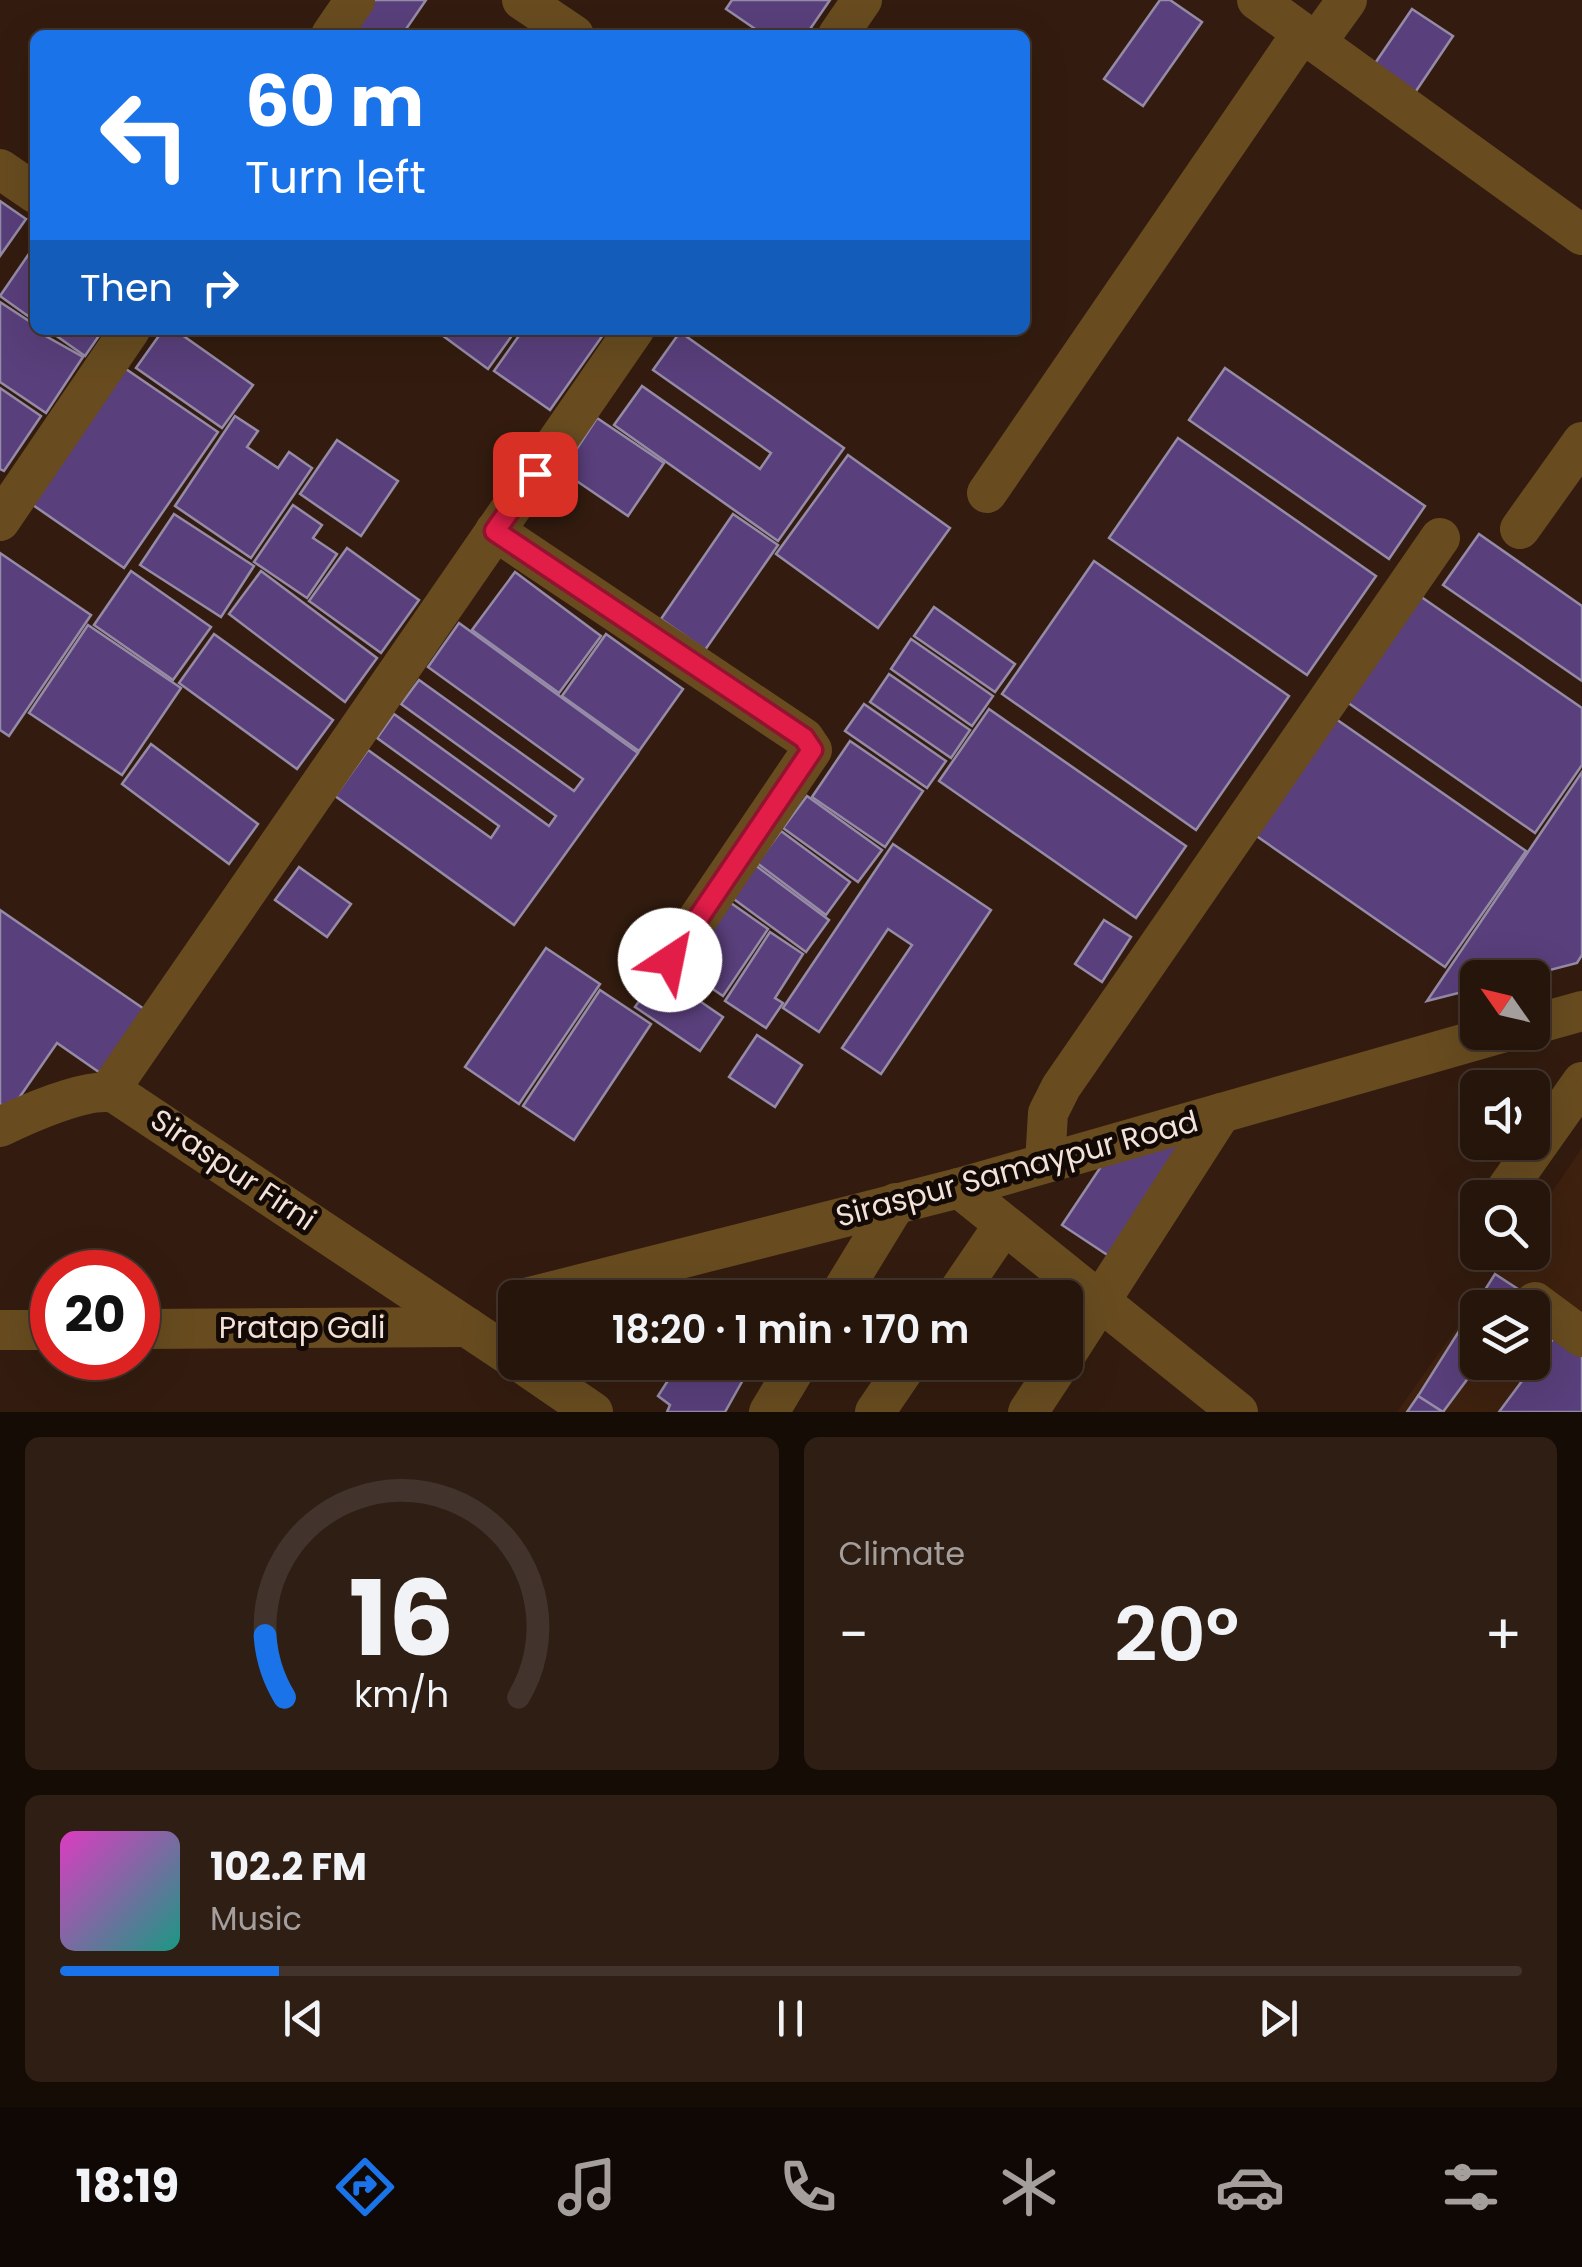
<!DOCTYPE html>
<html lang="en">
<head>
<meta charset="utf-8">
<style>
	:root { --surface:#26150b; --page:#2e1e14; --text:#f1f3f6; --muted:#a49f9d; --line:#42342c; --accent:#1a73e8 }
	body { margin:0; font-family:Poppins,sans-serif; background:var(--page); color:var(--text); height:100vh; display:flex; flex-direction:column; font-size:38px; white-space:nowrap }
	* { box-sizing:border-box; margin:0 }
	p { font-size:32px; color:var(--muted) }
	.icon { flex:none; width:55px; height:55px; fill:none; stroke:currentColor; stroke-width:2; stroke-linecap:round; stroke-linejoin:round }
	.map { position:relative; height:1412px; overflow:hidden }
	.drawer { display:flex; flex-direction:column; gap:25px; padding:25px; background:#150c06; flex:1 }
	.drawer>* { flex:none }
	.banner { position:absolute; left:30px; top:30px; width:1000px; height:305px; border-radius:15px; box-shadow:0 10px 40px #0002,0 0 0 2px var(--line); background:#1a73e8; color:#fff; overflow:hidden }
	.needle { width:65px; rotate:304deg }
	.fabs { position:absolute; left:1460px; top:960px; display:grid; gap:20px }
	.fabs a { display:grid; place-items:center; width:90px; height:90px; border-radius:15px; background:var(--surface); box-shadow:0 10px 40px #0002,0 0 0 2px var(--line); font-size:50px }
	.speed { position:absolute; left:30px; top:1250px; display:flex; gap:20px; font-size:50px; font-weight:700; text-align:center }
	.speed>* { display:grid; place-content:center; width:130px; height:130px; border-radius:50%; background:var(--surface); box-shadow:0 10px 40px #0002,0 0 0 2px var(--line); line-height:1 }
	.speed .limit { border:15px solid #d22; background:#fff; color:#111 }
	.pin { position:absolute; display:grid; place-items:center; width:85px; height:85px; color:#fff; margin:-42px; border-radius:20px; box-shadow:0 5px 15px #0006 }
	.me { position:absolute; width:110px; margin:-55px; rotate:34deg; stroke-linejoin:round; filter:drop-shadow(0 0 8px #0008) }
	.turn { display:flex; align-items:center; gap:35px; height:210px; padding:0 50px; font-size:45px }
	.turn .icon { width:130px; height:130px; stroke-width:2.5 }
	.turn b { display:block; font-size:70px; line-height:85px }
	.then { display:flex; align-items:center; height:95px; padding:0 50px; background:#0003; gap:20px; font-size:38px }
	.big { font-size:75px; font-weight:600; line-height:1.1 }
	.drawer .card { flex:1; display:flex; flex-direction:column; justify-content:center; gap:15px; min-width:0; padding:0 35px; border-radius:15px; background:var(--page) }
	.drawer .dial { align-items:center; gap:0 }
	.dial svg { height:260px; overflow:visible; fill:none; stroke:var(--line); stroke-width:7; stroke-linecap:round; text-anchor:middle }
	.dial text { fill:var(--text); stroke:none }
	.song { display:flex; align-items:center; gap:30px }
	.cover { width:120px; height:120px; border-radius:15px; background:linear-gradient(135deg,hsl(310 70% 55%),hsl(170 70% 35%)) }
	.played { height:10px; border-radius:5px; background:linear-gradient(90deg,var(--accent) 15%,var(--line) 15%) }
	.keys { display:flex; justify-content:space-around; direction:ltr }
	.heat { display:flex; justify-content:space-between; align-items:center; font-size:55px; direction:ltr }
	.drawer .tiles { flex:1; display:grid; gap:25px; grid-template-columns:1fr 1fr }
	.card:last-child { grid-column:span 2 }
	.trip { position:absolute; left:498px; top:1280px; width:585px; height:100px; border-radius:15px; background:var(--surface); box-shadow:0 10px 40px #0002,0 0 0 2px var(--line); font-weight:600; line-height:100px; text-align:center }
	.tabs { display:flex; height:160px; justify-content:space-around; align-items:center; background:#0f0804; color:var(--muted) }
	.tabs .icon { width:70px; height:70px }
	.tabs .active { color:var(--accent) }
	.tabs b { font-size:45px; color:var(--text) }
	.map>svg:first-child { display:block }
	.built { fill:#3e210f; fill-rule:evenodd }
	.building { fill:#593f7b; stroke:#958ba7; stroke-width:2.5 }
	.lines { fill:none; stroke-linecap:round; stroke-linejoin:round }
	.minor { stroke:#684c20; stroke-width:40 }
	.route-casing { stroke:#92132f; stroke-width:25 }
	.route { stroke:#e11d48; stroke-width:18 }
	.labels { text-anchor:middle; stroke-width:10; stroke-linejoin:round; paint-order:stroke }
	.street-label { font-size:30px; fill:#f2e2d9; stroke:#130905 }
</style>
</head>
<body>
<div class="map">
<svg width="1582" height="1412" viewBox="0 0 1582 1412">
	<rect width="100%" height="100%" fill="#331c0f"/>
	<path class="built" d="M1582,1148V1412H1397L1510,1253L1532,1252L1533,1220ZM1478,1308H1532V1362H1478Z"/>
	<g class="building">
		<polygon points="369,0 426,0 402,35 344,35"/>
		<polygon points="732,0 830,0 806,35 764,35 726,9"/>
		<polygon points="1160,0 1170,0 1202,22 1143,106 1104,79"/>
		<polygon points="1412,9 1453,36 1406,106 1365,78"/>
		<polygon points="0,201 26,219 0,256"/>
		<polygon points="35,245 35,321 0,296"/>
		<polygon points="0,302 35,325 35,330 83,357 46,413 0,382"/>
		<polygon points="48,330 103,330 85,356"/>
		<polygon points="163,330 175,330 253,385 222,428 136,368"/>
		<polygon points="435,330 516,330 488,369"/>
		<polygon points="523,330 596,330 603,335 550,410 494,371"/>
		<polygon points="680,332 844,448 778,541 614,425 642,386 760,469 771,453 653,370"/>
		<polygon points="123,367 218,432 124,568 30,503"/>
		<polygon points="1225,368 1425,506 1389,559 1189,420"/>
		<polygon points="0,388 41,416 4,471 0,469"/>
		<polygon points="235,416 258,431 247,447 278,468 289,452 312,468 251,558 175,506"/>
		<polygon points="597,418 664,463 628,516 562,471"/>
		<polygon points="1178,438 1376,576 1307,675 1109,538"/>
		<polygon points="337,440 398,481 361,536 300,494"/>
		<polygon points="848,455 950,528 878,628 776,554"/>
		<polygon points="293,505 322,525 313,538 337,554 307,598 254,562"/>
		<polygon points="174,514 254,566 221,617 140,565"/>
		<polygon points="733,514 778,545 705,650 661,619"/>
		<polygon points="1479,534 1582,606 1582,681 1443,585"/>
		<polygon points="347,548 419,600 381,653 309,601"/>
		<polygon points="0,553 91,615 9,736 0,730"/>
		<polygon points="1094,561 1289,696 1196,830 1002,694"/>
		<polygon points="131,571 211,627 173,680 94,625"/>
		<polygon points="261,571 377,658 345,702 229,614"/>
		<polygon points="515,572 601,636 559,693 472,630"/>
		<polygon points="1417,594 1582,708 1582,765 1535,833 1344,700"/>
		<polygon points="934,607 1015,664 995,692 914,636"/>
		<polygon points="459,623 638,753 514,925 335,796 368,750 491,838 499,826 377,738 394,714 549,826 556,816 401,704 419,680 574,791 583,779 428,667"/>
		<polygon points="88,625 181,688 122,775 29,713"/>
		<polygon points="214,634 333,720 297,769 179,683"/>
		<polygon points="606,634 683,689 639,751 562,696"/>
		<polygon points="911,639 993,696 972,726 891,669"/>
		<polygon points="889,674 970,730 951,758 870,702"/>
		<polygon points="864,704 946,761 927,788 845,731"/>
		<polygon points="989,709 1186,846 1136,918 939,781"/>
		<polygon points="1323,710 1526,851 1445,967 1242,826"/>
		<polygon points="850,741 923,791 885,847 812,797"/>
		<polygon points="151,744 258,824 229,864 122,784"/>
		<polygon points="1582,772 1582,955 1577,963 1519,978 1478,978 1478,988 1427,1001"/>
		<polygon points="807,796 882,850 858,882 783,828"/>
		<polygon points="781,831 850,882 826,915 757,863"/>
		<polygon points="893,844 991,910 881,1074 842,1048 912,945 888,929 819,1032 783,1008"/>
		<polygon points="755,865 829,920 806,952 731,897"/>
		<polygon points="299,867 351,904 327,937 275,900"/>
		<polygon points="728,901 768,929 723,996 682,968"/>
		<polygon points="0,910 150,1013 106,1077 57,1043 10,1111 0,1104"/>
		<polygon points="1104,920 1131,937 1102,982 1075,964"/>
		<polygon points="770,932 803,954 775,998 783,1003 766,1028 725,1001"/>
		<polygon points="546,948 600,984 519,1104 465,1067"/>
		<polygon points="659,973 723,1017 700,1051 635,1007"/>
		<polygon points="600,990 651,1024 574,1140 523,1106"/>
		<polygon points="757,1035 802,1065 775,1107 729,1077"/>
		<polygon points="1193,1132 1115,1260 1062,1225 1112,1150"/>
		<polygon points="1495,1274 1527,1295 1518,1308 1478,1308 1480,1362 1443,1412 1418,1396"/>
		<polygon points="1556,1335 1582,1353 1582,1412 1499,1412"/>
		<polygon points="656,1362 721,1362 727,1367 730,1362 753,1362 725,1412 667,1412 670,1405 658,1396 667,1382 652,1371"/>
		<polygon points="1418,1396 1443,1412 1407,1412"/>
	</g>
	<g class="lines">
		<g class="minor">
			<polyline points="522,0 574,35"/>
			<polyline points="1257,0 1582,235"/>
			<polyline points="331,35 355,0"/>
			<polyline points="838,35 862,0"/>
			<polyline points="1316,43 1347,0"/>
			<polyline points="0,169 35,193"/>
			<polyline points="987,493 1302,33"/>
			<polyline points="0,521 130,330"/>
			<polyline points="1520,529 1582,442"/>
			<polyline points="495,531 804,738 812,750 670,960"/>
			<polyline points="1532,1025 1582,1011"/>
			<polyline points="109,1091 634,330"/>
			<path d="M0,1127C27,1114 86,1087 115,1093L515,1359"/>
			<polyline points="1045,1163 1048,1113 1061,1087 1440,538"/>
			<polyline points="959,1188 1238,1412"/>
			<polyline points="1500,1198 1582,1082"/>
			<polyline points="526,1298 959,1188 1505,1032"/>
			<polyline points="838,1298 896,1203"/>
			<polyline points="954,1298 1003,1226"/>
			<polyline points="1535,1302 1582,1337"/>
			<polyline points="138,1329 467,1327"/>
			<polyline points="0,1330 52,1330"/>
			<polyline points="1065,1356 1221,1113"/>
			<polyline points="520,1362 593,1412"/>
			<polyline points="769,1412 799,1362"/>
			<polyline points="875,1412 909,1362"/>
			<polyline points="1028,1412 1061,1362"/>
		</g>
	</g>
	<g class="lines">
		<defs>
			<polyline id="route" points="535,474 495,531 804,738 812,750 670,960"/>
		</defs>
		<use href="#route" class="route-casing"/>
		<use href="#route" class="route"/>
	</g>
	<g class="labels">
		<g class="street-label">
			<text transform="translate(1017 1169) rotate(-15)" y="10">Siraspur Samaypur Road</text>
			<text transform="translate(233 1170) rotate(34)" y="10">Siraspur Firni</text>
			<text x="302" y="1338">Pratap Gali</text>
		</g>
	</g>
</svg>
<div class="fabs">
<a><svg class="needle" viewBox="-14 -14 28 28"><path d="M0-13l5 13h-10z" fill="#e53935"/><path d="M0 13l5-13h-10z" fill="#a49f9d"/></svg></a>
<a><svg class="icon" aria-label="sound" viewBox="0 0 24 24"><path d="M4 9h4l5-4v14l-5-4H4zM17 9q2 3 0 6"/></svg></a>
<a><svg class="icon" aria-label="search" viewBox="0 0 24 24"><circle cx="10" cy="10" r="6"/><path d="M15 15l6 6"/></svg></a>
<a><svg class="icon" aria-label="layers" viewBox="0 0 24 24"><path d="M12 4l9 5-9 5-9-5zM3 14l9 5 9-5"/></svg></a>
</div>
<div class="speed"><div class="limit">20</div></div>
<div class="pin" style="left:535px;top:474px;background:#d93025"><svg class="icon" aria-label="arrive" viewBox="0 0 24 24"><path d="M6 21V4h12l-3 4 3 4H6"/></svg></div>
<svg class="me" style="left:670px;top:960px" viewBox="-20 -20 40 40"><circle r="19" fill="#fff"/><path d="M0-13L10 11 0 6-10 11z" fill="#e11d48"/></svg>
<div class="trip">18:20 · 1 min · 170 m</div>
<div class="banner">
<div class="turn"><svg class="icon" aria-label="left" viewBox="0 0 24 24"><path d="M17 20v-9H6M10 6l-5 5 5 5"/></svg><div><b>60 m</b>Turn left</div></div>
<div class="then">Then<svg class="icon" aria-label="right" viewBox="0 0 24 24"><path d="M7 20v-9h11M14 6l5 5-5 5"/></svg></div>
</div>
</div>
<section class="drawer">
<div class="tiles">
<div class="card dial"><svg viewBox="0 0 100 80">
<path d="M14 69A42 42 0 1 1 86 69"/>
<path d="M14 69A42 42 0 0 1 8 50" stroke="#1a73e8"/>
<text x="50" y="56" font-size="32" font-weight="700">16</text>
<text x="50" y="72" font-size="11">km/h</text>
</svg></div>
<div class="card"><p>Climate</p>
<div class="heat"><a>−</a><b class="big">20°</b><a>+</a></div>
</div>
<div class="card">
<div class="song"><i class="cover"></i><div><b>102.2 FM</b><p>Music</p></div></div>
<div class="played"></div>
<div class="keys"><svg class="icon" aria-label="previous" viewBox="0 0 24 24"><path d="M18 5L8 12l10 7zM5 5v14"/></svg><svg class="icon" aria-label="pause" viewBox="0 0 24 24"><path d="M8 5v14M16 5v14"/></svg><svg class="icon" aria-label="next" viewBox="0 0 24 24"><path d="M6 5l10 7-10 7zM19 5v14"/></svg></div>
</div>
</div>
</section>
<nav class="tabs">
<b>18:19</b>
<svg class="icon active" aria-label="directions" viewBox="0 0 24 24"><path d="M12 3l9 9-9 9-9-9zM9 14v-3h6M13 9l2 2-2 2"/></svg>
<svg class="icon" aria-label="music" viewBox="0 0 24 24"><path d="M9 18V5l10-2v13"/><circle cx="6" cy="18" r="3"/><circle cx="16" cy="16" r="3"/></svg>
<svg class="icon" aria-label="phone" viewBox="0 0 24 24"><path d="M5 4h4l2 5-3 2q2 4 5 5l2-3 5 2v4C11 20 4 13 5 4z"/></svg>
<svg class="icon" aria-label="climate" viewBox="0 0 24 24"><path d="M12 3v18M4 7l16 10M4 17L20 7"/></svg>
<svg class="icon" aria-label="car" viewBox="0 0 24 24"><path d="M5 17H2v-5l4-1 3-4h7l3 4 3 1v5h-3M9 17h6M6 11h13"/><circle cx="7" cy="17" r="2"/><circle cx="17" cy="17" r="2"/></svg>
<svg class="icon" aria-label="filters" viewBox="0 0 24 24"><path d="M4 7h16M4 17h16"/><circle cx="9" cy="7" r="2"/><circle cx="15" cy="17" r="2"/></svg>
</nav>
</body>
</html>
